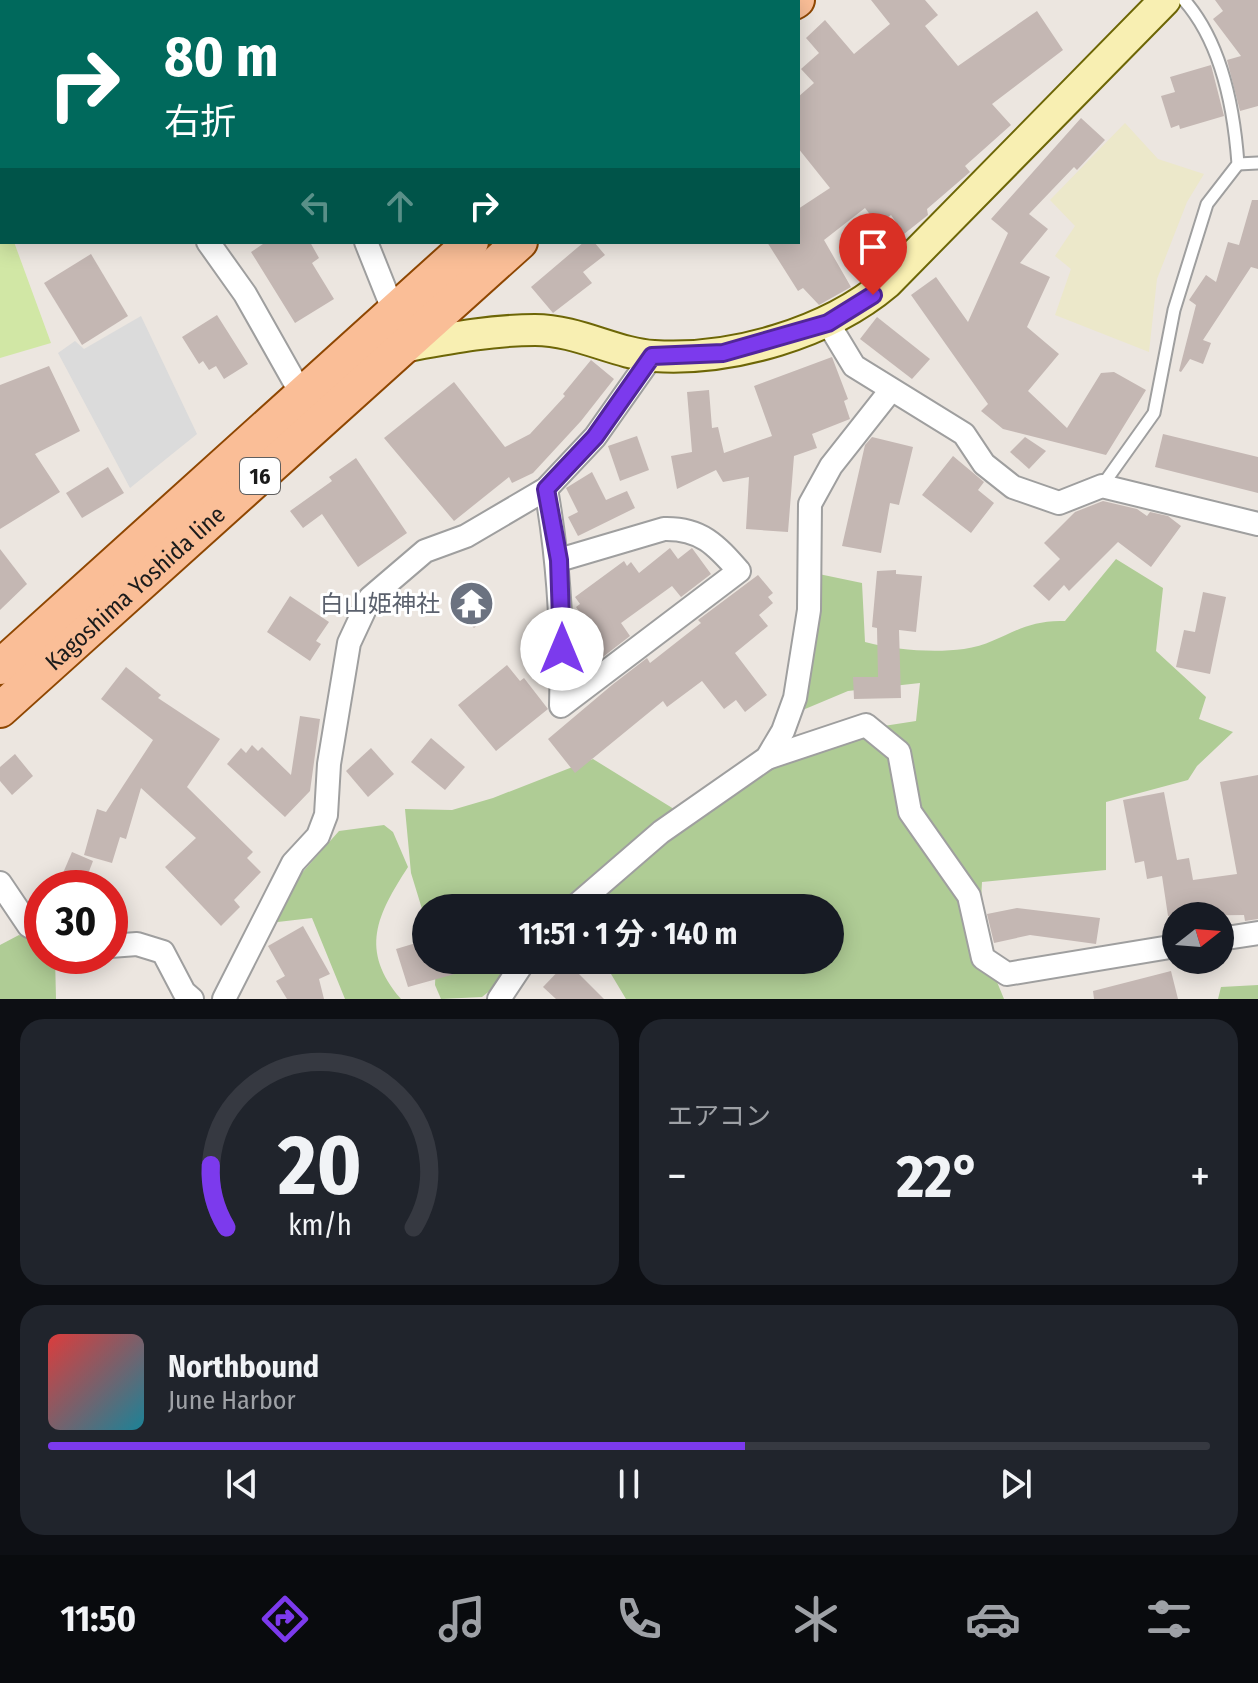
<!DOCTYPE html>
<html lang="ja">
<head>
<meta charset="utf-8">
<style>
	:root { --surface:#171b24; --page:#20242c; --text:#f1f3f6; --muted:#9ea1a6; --line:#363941; --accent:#7c3aed }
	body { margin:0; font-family:"Fira Sans Condensed","Noto Sans JP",sans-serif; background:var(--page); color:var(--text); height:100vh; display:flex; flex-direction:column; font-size:30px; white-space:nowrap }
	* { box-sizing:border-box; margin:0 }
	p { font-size:26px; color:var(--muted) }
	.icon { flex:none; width:44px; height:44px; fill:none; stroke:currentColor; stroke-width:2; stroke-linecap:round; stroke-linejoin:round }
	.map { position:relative; height:999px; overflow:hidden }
	.details { display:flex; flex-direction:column; gap:20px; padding:20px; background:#0d0f14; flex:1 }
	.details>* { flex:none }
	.guide { position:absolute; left:0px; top:0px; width:800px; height:244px; box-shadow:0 4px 20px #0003; background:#00695c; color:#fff; overflow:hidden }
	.needle { width:52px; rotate:73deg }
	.fabs { position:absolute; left:1162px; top:902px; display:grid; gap:16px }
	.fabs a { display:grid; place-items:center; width:72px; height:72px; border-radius:50%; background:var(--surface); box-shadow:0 4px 20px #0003; font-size:40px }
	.speed { position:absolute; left:24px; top:870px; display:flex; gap:16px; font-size:40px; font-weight:700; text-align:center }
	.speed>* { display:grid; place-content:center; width:104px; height:104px; border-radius:50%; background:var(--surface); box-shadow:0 4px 20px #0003; line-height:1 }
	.speed .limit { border:12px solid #d22; background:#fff; color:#111 }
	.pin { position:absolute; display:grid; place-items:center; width:68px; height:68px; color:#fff; margin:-82px -34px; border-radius:50% 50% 50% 0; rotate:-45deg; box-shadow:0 0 8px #0007 }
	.pin .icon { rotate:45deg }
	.me { position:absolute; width:88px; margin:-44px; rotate:0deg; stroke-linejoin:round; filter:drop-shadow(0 0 6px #0008) }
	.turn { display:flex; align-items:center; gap:28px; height:168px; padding:0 32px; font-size:36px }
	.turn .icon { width:104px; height:104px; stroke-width:2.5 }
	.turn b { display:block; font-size:56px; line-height:68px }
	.lanes { display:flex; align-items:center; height:76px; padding:0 32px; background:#0003; justify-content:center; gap:40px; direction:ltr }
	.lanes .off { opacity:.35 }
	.big { font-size:60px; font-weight:700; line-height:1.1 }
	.details .card { flex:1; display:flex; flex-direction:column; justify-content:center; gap:12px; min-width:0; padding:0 28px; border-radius:24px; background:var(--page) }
	.details .dial { align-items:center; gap:0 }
	.dial svg { height:208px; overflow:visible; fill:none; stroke:var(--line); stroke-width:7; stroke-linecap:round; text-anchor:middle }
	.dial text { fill:var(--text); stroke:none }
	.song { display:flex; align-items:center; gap:24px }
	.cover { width:96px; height:96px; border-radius:12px; background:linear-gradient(135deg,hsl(0 70% 55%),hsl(190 70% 35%)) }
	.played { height:8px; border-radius:4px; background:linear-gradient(90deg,var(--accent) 60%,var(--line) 60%) }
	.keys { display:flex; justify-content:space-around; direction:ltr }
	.heat { display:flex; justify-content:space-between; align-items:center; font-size:44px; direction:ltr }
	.details .tiles { flex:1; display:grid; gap:20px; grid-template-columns:1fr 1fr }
	.card:last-child { grid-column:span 2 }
	.trip { position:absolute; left:412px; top:894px; width:432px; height:80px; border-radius:40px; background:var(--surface); box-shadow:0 4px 20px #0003; font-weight:700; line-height:80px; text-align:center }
	.tabs { display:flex; height:128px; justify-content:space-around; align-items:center; background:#090b0e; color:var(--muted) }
	.tabs .icon { width:56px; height:56px }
	.tabs .active { color:var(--accent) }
	.tabs b { font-size:36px; color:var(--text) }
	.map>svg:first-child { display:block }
	.farmland { fill:#ece8ca }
	.grass { fill:#d1e7a5 }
	.forest { fill:#afcc95 }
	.parking { fill:#dbdbdb }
	.building { fill:#c4b7b3 }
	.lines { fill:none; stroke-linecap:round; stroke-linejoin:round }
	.lane-casing { stroke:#9f9f9f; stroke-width:15 }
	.street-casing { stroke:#9f9f9f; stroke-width:26 }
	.secondary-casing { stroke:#6d6606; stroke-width:34 }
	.primary-casing { stroke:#8f4702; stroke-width:38 }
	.lane { stroke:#fff; stroke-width:11 }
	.street { stroke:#fff; stroke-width:22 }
	.secondary { stroke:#f8efb2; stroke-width:30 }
	.primary { stroke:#fabe97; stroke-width:34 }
	.route-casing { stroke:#51269a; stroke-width:20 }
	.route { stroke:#7c3aed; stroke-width:14 }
	.labels { text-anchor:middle; stroke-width:6; stroke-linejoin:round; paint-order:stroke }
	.shield { fill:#fff; stroke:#5f5f5f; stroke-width:2 }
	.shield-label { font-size:22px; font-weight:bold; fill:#1b1b1b }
	.street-label { font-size:24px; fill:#1b1b1b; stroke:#fff }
	.worship-label { font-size:24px; fill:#5b616d; stroke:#fff; text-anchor:end }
</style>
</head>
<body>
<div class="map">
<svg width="1258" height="999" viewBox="0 0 1258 999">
	<rect width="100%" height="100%" fill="#ece6e0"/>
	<polygon class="farmland" points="1125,123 1158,159 1204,174 1187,202 1157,279 1149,352 1055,315 1071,269 1055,256 1075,226 1050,200"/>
	<polygon class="grass" points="0,203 2,242 14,242 51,343 0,358"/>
	<g class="forest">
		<path d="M1116,559L1163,588L1156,651L1206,697L1199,719L1233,732L1197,766L1188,780L1106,802V870L982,882L979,938L1004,999H626L608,969L572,960H830V908H426V922L411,873L405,809L452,810L493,798L593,759L682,814L819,736L916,721L920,683L848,691L786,717L814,573L862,583L865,642C895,650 933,653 964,649C1002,644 1019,619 1065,621Z"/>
		<path d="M384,825L393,832L408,867C377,915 359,950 401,999H345L312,918L269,923L284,893L339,831Z"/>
		<polygon points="19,935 42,944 42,956 55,956 56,999 0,999 0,945"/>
		<polygon points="436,960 528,960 482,997 441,999 435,985"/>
		<polygon points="1258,985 1258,999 1218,999 1221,987"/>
	</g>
	<polygon class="parking" points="141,316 197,434 130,488 58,353 75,341 84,349"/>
	<g class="building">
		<polygon points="871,0 925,0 938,15 925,26 958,66 1037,11 1063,50 992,104 1011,125 965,166 970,172 927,209 928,215 904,234 891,215 878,225 865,208 824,240 851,287 819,305 803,288 798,291 767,242 798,242 798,209 830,188 798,148 798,97 814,83 801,69 819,53 806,38 825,20 854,54 890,24"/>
		<polygon points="1215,0 1258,0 1258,106 1240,111 1227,60 1241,56 1213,19 1223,11"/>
		<polygon points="1211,65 1224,116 1180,129 1179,125 1171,128 1161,96 1175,92 1170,77"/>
		<polygon points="1081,118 1105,140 1077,170 1074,167 1029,214 1048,229 1020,263 1050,277 1027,327 1059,354 1028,391 1067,428 1101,373 1114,372 1146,390 1106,455 1003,429 981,411 988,404 911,295 936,277 968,322 1008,233 991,219"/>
		<polygon points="1252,200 1258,200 1258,269 1251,267 1203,340 1211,343 1203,364 1190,359 1181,372 1179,371 1196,305 1189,300 1206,275 1216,282 1228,242 1239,245"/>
		<polygon points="266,242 310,242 319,258 312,263 334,299 295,323 251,252"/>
		<polygon points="584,242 594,242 605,255 583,272 592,283 553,313 531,287"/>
		<polygon points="91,254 128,316 82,345 44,283"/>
		<polygon points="217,315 248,364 224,379 216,366 209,370 203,361 199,364 182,337"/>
		<polygon points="877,317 930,359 912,379 860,339"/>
		<polygon points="832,357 848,399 844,401 850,419 812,434 817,448 794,456 788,532 746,529 749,477 723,482 716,470 677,489 671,456 692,452 687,392 709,390 712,428 718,427 724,453 772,436 754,386"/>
		<polygon points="591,360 614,379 581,421 533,473 512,483 509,477 454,521 384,438 454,382 505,447 530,434 565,396 563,394"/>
		<polygon points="49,366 80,431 35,454 60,492 0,529 0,385"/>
		<polygon points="1163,434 1258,457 1258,493 1155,467"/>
		<polygon points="637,436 649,470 620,481 608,446"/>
		<polygon points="872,437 913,447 899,505 890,503 881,553 842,546 865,445"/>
		<polygon points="1025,437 1046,451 1029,469 1010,452"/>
		<polygon points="953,456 984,482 978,490 994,503 971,533 922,495"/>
		<polygon points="356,458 407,533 358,567 322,514 303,528 290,511 332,481 329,477"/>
		<polygon points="108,467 124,493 82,518 66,493"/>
		<polygon points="592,472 606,500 627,491 635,508 578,536 568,517 578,512 566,488"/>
		<polygon points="1103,501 1137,509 1147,516 1150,512 1168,516 1181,526 1151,567 1118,542 1069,591 1064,585 1049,601 1033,586 1060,559 1044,543 1075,512"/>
		<polygon points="670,548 678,559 692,548 711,574 681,597 672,586 621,623 630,636 595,663 579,642 593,632 576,607 580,604 575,597 624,561 627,566 631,562 639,573"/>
		<polygon points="0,549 27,584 0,610"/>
		<polygon points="896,570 896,574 922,576 916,632 899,630 901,698 854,699 853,677 878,677 877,628 872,627 877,571"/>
		<polygon points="758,575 773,593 768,597 773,603 759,615 768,626 735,653 767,695 745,712 736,700 724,709 702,681 667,707 663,701 575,773 548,739 612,685 647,658 650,663 701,623 698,620"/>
		<polygon points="468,583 493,610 474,628 449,601"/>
		<polygon points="1203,592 1226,597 1210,674 1176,667 1184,630 1195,632"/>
		<polygon points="290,596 329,622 316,641 321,644 310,661 267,632"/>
		<polygon points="507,665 520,681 524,678 548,709 496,751 458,705"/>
		<polygon points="126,667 161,695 158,698 220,739 187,787 253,852 247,858 261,872 234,900 240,907 221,926 165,867 196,838 141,788 126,839 120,837 112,863 84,855 97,809 106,812 153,740 101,699"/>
		<polygon points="300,716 320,719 310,791 285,817 227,764 241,748 246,753 252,745 258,751 262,747 291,775"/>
		<polygon points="431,738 465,767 445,790 411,762"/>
		<polygon points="371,748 394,774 368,797 346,771"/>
		<polygon points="15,754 33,776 12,795 0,781 0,767"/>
		<polygon points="1258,775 1258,919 1245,921 1244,915 1168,916 1162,876 1147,879 1144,861 1135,863 1123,800 1164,792 1177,860 1189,858 1193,880 1237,874 1220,782"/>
		<polygon points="72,852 93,861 85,882 63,873"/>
		<polygon points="1017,908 1100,918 1096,944 1030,935 994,943 987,914"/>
		<polygon points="303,926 330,974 319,979 324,999 287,999 276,981 285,976 268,946"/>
		<polygon points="426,940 426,960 479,960 480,967 408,987 396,949"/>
		<polygon points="567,962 604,999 556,999 543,987"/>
		<polygon points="1171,971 1178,999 1094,999 1093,991"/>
	</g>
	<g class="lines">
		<defs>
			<g id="lane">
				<polyline points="1238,164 1258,163"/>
				<path d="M1102,486L1154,413L1174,310L1207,204L1238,164C1234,108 1222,43 1184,0"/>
			</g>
			<g id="street">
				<polyline points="196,2 196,0"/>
				<polyline points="208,242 245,294 302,395"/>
				<polyline points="366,242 394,312"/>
				<polyline points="828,323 854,366 964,434 984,464 1013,487 1059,503 1102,486 1258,524"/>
				<path d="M546,489C559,562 563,631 561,706L739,571C716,545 701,528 664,529L559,560"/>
				<polyline points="767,758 866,725 899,752 910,812 969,896 983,958 1007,974 1176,946"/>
				<polyline points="0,883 29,926 42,932"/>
				<polyline points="573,908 661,832 767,758 783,731 795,698 809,610 810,504 831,466 891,390"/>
				<polyline points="1220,939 1258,933"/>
				<polyline points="110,946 137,944 163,952 184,992 192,999"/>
				<polyline points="224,999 293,863 318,836 326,815 329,764 349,643 370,598 425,551 466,536 546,489 595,437 652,356"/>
				<polyline points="499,999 525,960"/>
			</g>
			<path id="secondary" d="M402,347C446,339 491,330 535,330C578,330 616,354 654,356C732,361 828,333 887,283L1165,0"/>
			<g id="primary">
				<polyline points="741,2 744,0"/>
				<polyline points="794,2 797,0"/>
				<polyline points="0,667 471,242"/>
				<path id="s1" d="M0,710L520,242"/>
			</g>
		</defs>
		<use href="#lane" class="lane-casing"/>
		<use href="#street" class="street-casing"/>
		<use href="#secondary" class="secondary-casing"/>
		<use href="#primary" class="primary-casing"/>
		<use href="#lane" class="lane"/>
		<use href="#street" class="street"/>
		<use href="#secondary" class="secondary"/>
		<use href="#primary" class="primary"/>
	</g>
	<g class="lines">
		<defs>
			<polyline id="route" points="562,649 559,560 546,489 595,437 652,356 723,353 828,323 873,295"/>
		</defs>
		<use href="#route" class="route-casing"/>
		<use href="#route" class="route"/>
	</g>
	<defs>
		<symbol id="temple-disc" viewBox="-11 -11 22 22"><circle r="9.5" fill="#6b7280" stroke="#fff"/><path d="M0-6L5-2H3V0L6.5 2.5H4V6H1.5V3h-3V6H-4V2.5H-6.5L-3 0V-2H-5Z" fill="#fff"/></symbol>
	</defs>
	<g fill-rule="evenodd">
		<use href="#temple-disc" x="446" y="578" width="51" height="51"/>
	</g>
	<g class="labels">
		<rect class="shield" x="240" y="458" width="40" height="36" rx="6"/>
		<g class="shield-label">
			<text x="260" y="484">16</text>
		</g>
		<g class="street-label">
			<text dy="8" stroke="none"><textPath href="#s1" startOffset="182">Kagoshima Yoshida line</textPath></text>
		</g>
		<g class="worship-label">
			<text x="440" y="612">白山姫神社</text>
		</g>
	</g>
</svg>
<div class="fabs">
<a><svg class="needle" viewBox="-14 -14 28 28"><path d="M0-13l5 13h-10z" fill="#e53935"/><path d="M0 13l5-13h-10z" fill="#9ea1a6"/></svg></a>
</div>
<div class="speed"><div class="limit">30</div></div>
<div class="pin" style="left:873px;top:295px;background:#d93025"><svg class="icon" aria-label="arrive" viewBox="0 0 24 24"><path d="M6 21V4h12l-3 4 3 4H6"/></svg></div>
<svg class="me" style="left:562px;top:649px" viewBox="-20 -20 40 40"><circle r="19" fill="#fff"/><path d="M0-13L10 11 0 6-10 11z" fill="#7c3aed"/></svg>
<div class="trip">11:51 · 1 分 · 140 m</div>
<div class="guide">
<div class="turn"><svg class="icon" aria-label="right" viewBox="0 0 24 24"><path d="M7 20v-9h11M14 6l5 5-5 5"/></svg><div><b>80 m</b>右折</div></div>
<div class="lanes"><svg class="icon off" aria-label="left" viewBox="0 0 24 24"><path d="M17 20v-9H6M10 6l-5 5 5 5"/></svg><svg class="icon off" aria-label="ahead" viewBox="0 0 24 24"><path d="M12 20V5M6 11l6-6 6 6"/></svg><svg class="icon" aria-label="right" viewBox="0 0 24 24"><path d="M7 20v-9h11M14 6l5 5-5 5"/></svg></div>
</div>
</div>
<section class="details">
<div class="tiles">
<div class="card dial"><svg viewBox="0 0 100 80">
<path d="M14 69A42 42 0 1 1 86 69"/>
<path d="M14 69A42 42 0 0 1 8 45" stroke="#7c3aed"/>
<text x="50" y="56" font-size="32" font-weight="700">20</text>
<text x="50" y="72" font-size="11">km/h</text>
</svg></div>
<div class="card"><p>エアコン</p>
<div class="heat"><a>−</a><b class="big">22°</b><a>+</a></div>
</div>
<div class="card">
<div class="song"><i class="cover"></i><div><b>Northbound</b><p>June Harbor</p></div></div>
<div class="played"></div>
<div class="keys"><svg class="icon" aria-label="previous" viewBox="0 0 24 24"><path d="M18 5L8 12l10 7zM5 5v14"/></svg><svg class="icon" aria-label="pause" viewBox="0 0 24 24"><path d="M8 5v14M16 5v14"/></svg><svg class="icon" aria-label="next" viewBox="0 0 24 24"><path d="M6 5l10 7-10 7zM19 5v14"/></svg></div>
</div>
</div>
</section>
<nav class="tabs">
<b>11:50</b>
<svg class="icon active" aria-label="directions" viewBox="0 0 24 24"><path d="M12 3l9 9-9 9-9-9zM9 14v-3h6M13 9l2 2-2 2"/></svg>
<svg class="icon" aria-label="music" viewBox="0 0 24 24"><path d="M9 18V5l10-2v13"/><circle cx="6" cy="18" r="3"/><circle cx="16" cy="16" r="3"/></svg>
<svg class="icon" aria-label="phone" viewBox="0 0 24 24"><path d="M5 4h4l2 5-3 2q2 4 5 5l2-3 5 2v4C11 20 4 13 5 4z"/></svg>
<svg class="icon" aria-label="climate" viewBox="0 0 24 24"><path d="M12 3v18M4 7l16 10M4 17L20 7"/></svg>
<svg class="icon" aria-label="car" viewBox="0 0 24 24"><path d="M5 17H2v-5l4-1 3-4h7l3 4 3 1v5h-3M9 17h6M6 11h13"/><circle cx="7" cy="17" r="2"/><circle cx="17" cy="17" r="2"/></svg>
<svg class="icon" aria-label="filters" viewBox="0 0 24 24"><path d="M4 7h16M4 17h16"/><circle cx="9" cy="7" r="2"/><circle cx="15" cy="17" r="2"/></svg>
</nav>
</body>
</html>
